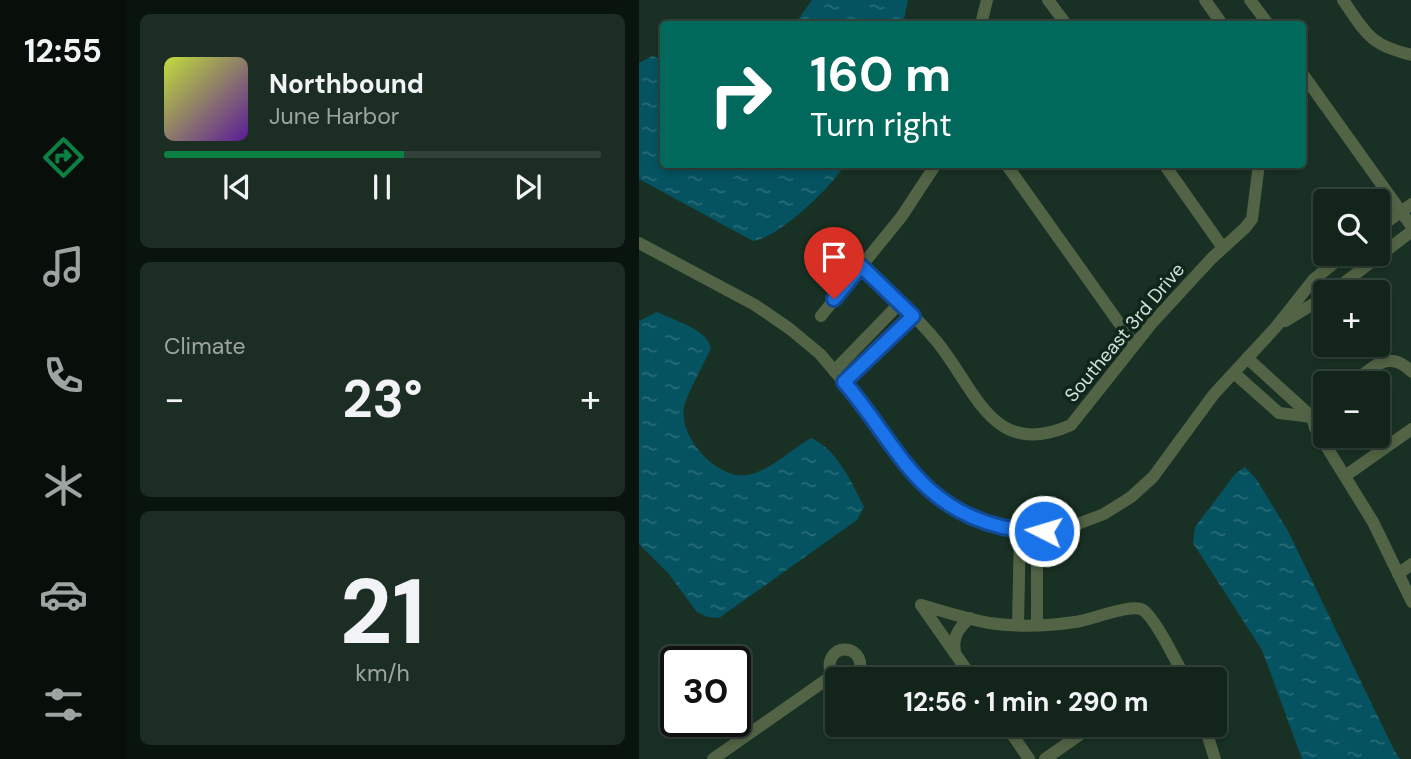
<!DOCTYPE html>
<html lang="en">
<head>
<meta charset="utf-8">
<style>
	:root { --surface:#13251b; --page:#1c2d24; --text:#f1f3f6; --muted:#9da5a3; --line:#32423a; --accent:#0b8043 }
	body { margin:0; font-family:"DM Sans",sans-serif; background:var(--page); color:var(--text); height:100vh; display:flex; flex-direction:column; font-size:26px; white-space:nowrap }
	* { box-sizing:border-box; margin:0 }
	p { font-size:23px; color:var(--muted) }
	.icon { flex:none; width:38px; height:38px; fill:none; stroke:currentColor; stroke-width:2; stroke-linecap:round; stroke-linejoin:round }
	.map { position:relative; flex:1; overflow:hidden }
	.drawer { display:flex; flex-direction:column; gap:14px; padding:14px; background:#0a140f; width:513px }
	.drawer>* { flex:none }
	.top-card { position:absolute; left:21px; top:21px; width:646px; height:147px; border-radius:7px; box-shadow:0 4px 10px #0003,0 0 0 2px var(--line); background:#00695c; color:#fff; overflow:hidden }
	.tools { position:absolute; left:674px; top:189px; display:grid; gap:14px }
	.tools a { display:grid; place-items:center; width:77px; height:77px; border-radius:7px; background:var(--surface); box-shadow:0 4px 10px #0003,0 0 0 2px var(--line); font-size:35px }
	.speed { position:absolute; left:21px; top:646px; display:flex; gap:14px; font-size:35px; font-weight:700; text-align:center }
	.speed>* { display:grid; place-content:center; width:91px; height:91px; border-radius:50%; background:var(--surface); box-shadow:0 4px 10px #0003,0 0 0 2px var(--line); line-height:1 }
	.speed .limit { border:4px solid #111; border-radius:10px; background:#fff; color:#111 }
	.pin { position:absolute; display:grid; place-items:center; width:60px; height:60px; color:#fff; margin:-72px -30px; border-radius:50% 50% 50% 0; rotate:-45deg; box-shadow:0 0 7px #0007 }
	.pin .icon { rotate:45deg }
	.me { position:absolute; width:77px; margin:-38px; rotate:275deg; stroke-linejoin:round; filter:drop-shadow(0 0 5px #0008) }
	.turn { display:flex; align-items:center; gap:24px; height:147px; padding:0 35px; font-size:32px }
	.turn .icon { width:91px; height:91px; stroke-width:2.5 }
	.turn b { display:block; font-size:49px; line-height:60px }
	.big { font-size:52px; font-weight:700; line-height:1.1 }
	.drawer .widget { flex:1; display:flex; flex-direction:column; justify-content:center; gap:10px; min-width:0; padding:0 24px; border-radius:10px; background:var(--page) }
	.drawer .dial { align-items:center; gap:0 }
	.dial b { font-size:91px; line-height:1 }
	.song { display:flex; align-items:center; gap:21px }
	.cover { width:84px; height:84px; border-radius:10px; background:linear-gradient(135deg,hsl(70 70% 55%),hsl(270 70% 35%)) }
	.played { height:7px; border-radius:4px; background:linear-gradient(90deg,var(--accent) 55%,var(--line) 55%) }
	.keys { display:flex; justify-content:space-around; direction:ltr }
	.heat { display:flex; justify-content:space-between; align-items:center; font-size:38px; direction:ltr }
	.trip { position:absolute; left:186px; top:667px; width:402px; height:70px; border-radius:7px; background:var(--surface); box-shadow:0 4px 10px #0003,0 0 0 2px var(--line); font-weight:700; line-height:70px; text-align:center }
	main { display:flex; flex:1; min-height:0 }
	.dock { display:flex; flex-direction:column; width:126px; justify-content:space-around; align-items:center; background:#080f0b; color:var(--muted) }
	.dock .icon { width:49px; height:49px }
	.dock .selected { color:var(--accent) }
	.dock b { font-size:32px; color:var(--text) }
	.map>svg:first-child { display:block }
	.water { fill:url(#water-ripples) }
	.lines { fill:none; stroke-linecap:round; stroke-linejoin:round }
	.minor { stroke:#526445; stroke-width:12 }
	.route-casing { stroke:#114b97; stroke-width:18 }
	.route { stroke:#1a73e8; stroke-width:12 }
	.labels { text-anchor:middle; stroke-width:7; stroke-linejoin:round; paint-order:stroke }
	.street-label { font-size:19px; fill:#d3e1d9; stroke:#0f271b }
</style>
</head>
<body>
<main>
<nav class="dock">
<b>12:55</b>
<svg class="icon selected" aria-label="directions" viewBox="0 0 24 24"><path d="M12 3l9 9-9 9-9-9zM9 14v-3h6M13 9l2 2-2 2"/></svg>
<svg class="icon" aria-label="music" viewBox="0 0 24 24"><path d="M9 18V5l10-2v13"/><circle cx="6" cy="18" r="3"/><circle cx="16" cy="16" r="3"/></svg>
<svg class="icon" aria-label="phone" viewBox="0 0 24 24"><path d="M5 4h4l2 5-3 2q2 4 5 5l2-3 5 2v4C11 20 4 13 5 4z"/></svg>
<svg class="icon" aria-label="climate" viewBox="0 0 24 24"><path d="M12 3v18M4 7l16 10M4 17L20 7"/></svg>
<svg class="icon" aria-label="car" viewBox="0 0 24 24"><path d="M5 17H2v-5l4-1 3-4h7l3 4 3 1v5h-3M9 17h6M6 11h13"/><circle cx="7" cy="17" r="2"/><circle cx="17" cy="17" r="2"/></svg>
<svg class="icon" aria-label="filters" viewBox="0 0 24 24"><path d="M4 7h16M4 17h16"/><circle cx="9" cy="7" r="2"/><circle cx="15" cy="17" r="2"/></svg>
</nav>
<section class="drawer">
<div class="widget">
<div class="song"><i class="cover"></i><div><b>Northbound</b><p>June Harbor</p></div></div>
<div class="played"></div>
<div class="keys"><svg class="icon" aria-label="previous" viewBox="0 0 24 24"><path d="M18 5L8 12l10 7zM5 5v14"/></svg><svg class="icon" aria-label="pause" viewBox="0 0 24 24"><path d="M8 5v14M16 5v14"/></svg><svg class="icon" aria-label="next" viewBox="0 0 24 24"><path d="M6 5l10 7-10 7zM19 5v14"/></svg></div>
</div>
<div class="widget"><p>Climate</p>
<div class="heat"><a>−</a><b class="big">23°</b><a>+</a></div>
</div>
<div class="widget dial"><b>21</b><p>km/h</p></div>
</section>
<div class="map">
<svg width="773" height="759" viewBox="0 0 773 759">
	<defs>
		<pattern id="water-ripples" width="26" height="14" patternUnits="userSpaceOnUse" patternTransform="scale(1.75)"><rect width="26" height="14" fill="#055361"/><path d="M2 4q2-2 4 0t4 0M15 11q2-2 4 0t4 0" fill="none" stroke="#296b77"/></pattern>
	</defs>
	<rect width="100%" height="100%" fill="#193124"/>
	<g class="water">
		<polygon points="173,0 269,0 264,24 156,24"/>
		<path d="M13,56L24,59V164L206,165C191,188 141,237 114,241L0,179V63Z"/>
		<path d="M18,312C34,320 68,329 72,348C66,362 48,394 45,407C39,438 81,484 113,474C136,467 151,450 172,438C198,449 213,483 225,507L218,520L80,618L69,617L58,612L29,573L0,544V321Z"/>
		<polygon points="606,467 618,480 649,531 755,750 761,759 663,759 623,650 554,543 556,527 596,474"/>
	</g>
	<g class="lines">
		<g class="minor">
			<polyline points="409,0 427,24"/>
			<polyline points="566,0 583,24"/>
			<polyline points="611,0 629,24"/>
			<path d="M704,0C727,33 730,45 773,55"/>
			<polyline points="342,24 348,0"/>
			<polyline points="663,73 773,227"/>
			<polyline points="367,164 495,344"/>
			<polyline points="525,164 584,248"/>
			<polyline points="738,229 773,204"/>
			<polyline points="0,243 116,305 151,329 181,354 216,395 262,459 300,500 326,514 364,527 406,531 436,525 465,514 492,497 514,477 575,394 637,327 675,279 707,254"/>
			<path d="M222,266C249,291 276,315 299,343C338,392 354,460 432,425L513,323L573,258L606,228L613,219L620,164"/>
			<polyline points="693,292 773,231"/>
			<polyline points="182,316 263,216 297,164"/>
			<polyline points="646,321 686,297"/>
			<polyline points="608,358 673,417 676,428 734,522 773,602"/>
			<polyline points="195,371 261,303"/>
			<polyline points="595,373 640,413 673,417"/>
			<polyline points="205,382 274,316"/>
			<path d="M713,383C734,368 749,348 773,372"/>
			<polyline points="673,417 686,402"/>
			<polyline points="706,476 773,429"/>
			<polyline points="398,530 398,624"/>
			<polyline points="759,574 773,564"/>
			<path d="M282,605C304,611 327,619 350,623C378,627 409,626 436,622C452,620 492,603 504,610C516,618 539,664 546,679"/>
			<polyline points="282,605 334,679"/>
			<polyline points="379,624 381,529"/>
			<path d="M316,652C313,637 320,627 331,618"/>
			<path d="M199,679L191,671C186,643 225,642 221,670L212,679"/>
			<polyline points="522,679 540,666"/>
			<polyline points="366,724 390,759"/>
			<polyline points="565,724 576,759"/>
			<polyline points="74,759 194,675"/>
			<polyline points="406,759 456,724"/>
		</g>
	</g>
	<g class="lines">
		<defs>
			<path id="route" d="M195,299L222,266L274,316L205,382C257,442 276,506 363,527C376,530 392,529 405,531"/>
		</defs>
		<use href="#route" class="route-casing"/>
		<use href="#route" class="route"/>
	</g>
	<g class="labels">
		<g class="street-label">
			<text transform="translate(485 332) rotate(-50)" y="7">Southeast 3rd Drive</text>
		</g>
	</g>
</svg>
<div class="tools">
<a><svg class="icon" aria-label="search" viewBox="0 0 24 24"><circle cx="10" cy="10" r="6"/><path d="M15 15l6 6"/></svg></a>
<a>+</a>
<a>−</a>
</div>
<div class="speed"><div class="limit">30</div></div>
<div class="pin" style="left:195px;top:299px;background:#d93025"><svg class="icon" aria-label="arrive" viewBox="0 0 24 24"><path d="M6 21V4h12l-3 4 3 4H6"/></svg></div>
<svg class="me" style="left:405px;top:531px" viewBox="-20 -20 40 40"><circle r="17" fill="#1a73e8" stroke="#fff" stroke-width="3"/><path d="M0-11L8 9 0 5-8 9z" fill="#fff"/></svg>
<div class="trip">12:56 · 1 min · 290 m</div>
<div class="top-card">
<div class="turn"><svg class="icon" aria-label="right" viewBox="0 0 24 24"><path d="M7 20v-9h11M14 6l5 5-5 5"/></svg><div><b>160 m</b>Turn right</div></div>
</div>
</div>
</main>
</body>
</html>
